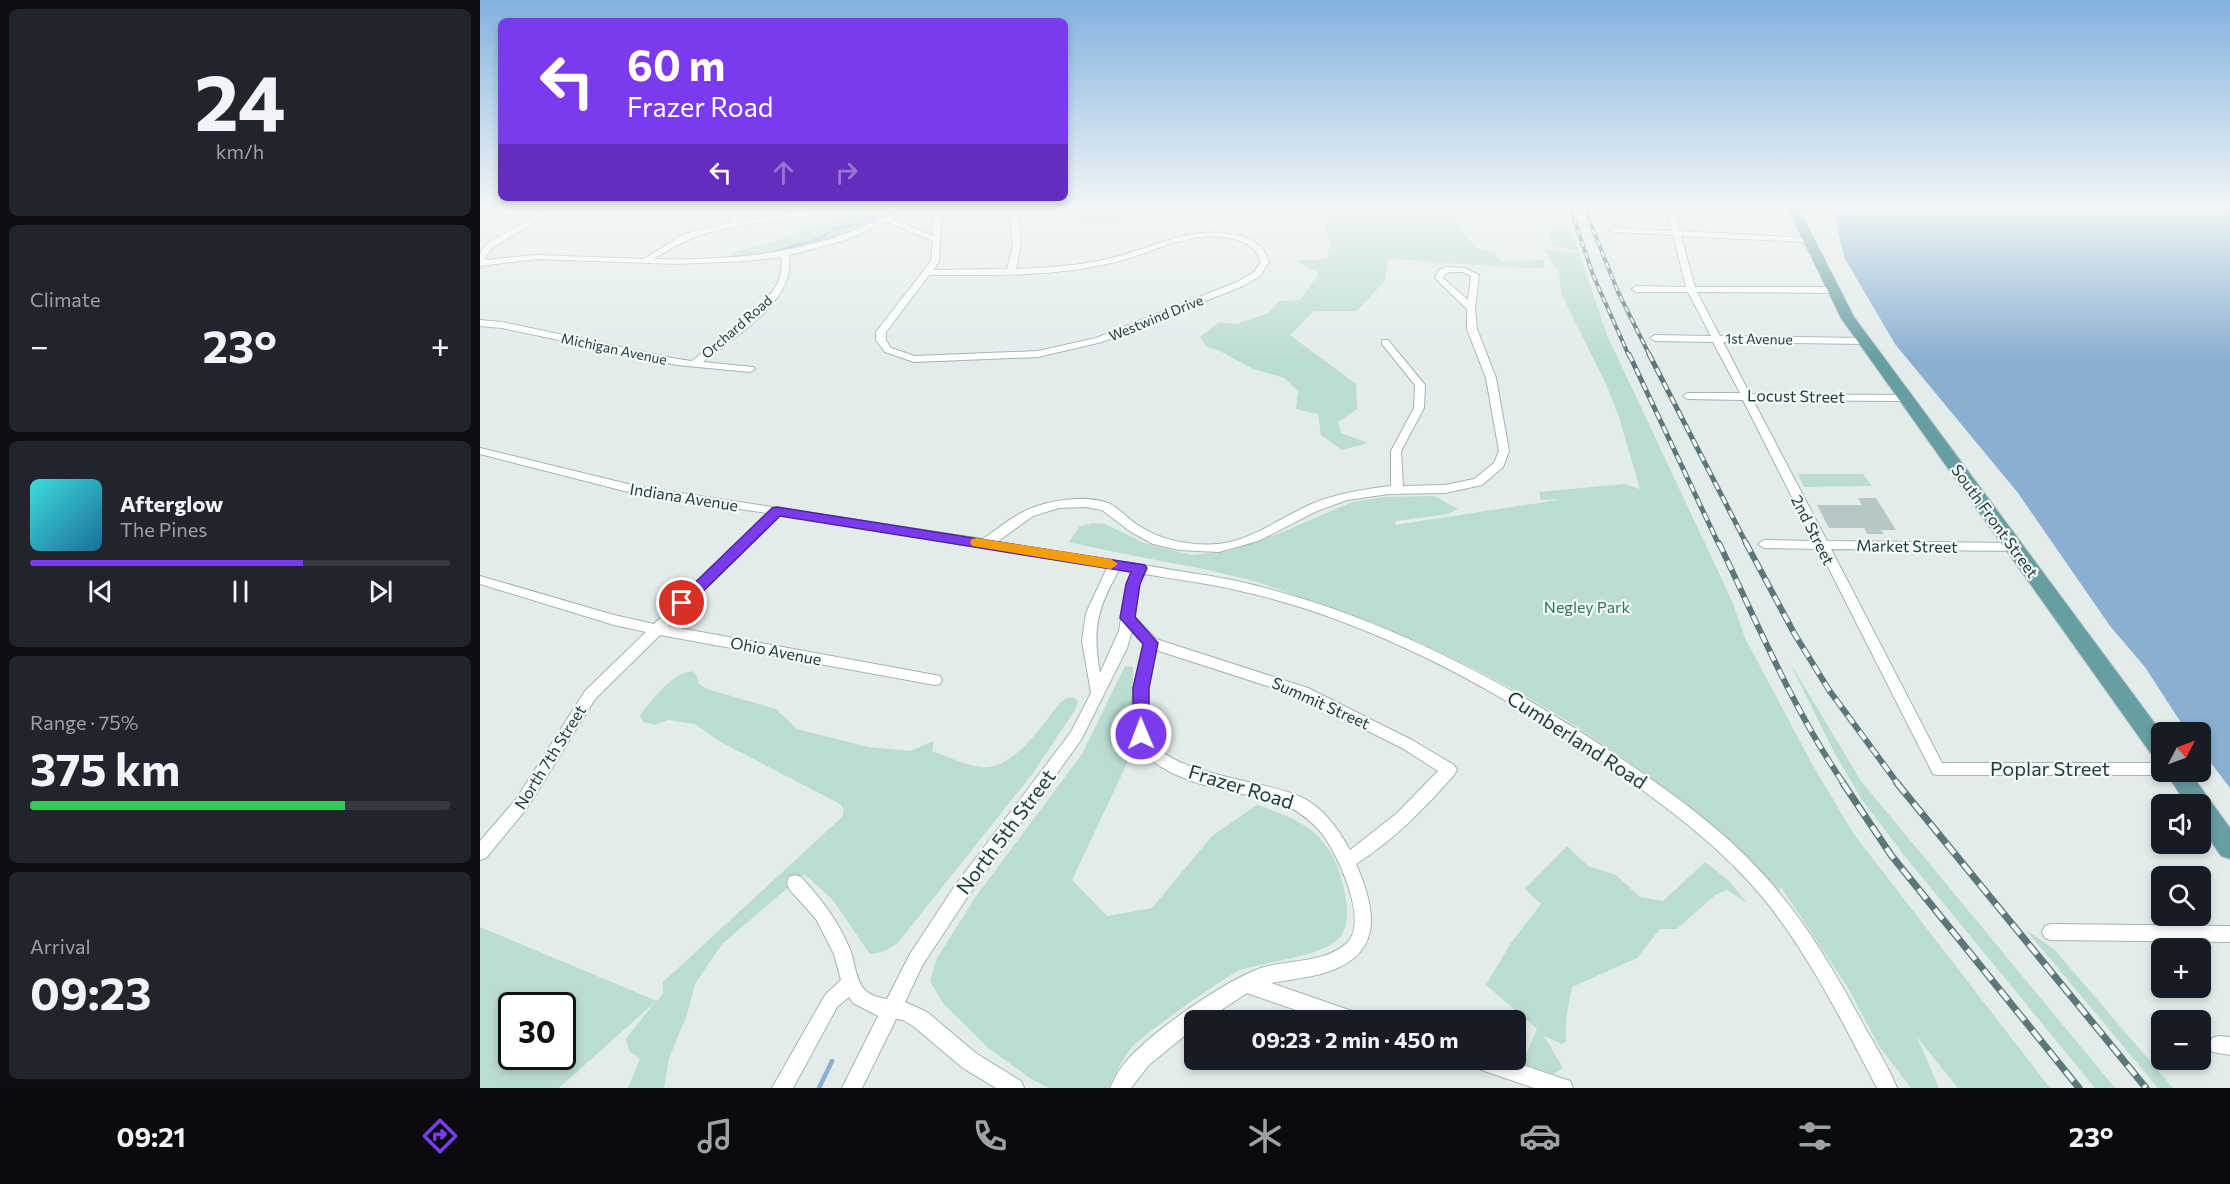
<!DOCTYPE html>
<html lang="en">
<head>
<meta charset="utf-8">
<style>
	:root { --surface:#171b24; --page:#20242c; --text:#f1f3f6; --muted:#9ea1a6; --line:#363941; --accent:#7c3aed }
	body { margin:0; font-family:Commissioner,sans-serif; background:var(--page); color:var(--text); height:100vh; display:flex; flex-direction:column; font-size:22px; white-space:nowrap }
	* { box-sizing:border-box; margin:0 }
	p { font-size:20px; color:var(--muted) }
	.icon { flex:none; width:33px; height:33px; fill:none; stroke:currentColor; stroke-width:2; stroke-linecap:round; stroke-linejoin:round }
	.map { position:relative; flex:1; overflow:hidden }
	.details { display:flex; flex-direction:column; gap:9px; padding:9px; background:#0d0f14; width:480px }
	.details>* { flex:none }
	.guide { position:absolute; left:18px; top:18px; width:570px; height:183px; border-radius:9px; box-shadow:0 3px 9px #0003; background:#7c3aed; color:#fff; overflow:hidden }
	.needle { width:39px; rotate:49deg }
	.controls { position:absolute; left:1671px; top:722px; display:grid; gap:12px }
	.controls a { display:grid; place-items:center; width:60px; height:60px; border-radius:9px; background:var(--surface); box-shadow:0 3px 9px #0003; font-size:30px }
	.speed { position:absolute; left:18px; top:992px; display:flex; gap:12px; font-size:30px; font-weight:700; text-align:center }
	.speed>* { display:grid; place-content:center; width:78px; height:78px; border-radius:50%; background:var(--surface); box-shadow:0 3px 9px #0003; line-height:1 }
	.speed .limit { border:3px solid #111; border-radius:9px; background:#fff; color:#111 }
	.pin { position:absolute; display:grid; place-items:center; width:51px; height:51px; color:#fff; margin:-26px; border:3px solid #fff; border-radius:50%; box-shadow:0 2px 6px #0007 }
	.me { position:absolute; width:66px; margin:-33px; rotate:359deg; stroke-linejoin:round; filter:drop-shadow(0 0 4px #0008) }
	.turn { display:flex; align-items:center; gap:21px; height:126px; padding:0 30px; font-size:27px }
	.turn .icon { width:78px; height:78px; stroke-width:2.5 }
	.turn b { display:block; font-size:42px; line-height:51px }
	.lanes { display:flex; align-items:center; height:57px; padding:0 30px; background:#0003; justify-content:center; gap:30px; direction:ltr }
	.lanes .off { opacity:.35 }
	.big { font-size:45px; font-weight:700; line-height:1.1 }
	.details .widget { flex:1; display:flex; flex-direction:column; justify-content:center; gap:9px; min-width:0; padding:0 21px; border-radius:9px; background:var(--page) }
	.details .dial { align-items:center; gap:0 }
	.dial b { font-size:78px; line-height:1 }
	.song { display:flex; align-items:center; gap:18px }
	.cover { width:72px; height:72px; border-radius:9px; background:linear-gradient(135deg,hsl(180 70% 55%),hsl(200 70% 35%)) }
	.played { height:6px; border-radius:3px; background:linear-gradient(90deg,var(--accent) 65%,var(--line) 65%) }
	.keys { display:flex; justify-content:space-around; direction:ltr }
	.heat { display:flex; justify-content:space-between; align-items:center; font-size:33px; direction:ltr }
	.charge { height:9px; border-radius:4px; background:linear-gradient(90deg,#34c759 75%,var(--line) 0) }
	.trip { position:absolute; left:704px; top:1010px; width:342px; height:60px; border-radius:9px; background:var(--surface); box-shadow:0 3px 9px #0003; font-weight:700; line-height:60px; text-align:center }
	.dock { display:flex; height:96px; justify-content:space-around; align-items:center; background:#090b0e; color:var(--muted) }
	.dock .icon { width:42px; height:42px }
	.dock .active { color:var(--accent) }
	.dock b { font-size:27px; color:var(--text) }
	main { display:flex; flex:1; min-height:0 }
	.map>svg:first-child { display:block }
	.green { fill:#bbddcf; fill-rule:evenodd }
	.water { fill:#8aafd1 }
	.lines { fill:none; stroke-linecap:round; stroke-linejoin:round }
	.stream-far1 { stroke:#8aafd1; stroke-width:2 }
	.stream { stroke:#8aafd1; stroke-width:4.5 }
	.building { fill:#b7c7c5 }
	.street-casing { stroke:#a5b3b3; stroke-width:2 }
	.primary-casing { stroke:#c1c8c9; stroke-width:2 }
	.street { fill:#fff; fill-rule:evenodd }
	.primary { fill:#669ea1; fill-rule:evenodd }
	.rail-far3-casing { stroke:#5c7779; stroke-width:4 }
	.rail-far2-casing { stroke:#5c7779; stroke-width:5 }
	.rail-far1-casing { stroke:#5c7779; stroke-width:6 }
	.rail-casing { stroke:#5c7779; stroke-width:7 }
	.rail-far3 { stroke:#f2f9f7; stroke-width:2; stroke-dasharray:6; stroke-linecap:butt }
	.rail-far2 { stroke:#f2f9f7; stroke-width:3; stroke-dasharray:8; stroke-linecap:butt }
	.rail-far1 { stroke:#f2f9f7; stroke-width:4; stroke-dasharray:10; stroke-linecap:butt }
	.rail { stroke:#f2f9f7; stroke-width:4.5; stroke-dasharray:13; stroke-linecap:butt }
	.route { fill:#7c3aed; stroke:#51269a; stroke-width:1.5 }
	.slow { fill:#f59e0b }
	.labels { text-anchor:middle; stroke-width:4.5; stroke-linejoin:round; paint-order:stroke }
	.far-street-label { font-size:14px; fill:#223b3d; stroke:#f2f9f7 }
	.street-label { font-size:16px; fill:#223b3d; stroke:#f2f9f7 }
	.park-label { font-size:16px; fill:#2c745f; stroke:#f2f9f7 }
	.near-street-label { font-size:20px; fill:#223b3d; stroke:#f2f9f7 }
</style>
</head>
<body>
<main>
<section class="details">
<div class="widget dial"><b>24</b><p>km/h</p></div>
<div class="widget"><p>Climate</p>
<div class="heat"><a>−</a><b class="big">23°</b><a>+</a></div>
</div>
<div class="widget">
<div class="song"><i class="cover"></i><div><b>Afterglow</b><p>The Pines</p></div></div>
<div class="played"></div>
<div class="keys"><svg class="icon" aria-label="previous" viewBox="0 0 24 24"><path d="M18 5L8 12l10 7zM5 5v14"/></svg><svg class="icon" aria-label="pause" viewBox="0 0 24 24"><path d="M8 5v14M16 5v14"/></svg><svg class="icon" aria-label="next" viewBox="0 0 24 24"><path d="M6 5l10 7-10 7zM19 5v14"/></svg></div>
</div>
<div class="widget"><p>Range · 75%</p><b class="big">375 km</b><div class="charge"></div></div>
<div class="widget"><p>Arrival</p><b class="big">09:23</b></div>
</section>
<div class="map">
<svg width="1750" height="1088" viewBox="0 0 1750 1088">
	<rect width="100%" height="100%" fill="#e2eceb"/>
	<g class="green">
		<path d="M393,207H425C377,232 328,250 275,255C266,255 255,258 248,254L298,240Z"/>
		<polygon points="616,207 711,207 698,216 674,207 660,208 640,220 620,226 600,220 602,210"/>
		<path d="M731,207C742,207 753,206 764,207C790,209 848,222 870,207H964L976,218L982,231L996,247L1015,252L1022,262L1064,260L1065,268C1012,267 960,263 908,258L905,281L877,311H834L810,335L876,384L877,409L858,422L861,433L888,443L862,450L841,435L838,414L816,409L818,392L805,378L773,369L738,350L727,347L720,337L739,322L756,324L789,313L799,301L820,300L839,273L816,261L846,259L851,245L846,230L849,216L788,212L775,214L766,208Z"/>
		<polygon points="1079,228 1089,229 1099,251 1072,246 1069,232"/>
		<path d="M1064,249L1099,253L1127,335L1252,601L1265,638L1332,764L1373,833L1570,1088H1478L1437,1037L1459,1088H1431L1399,1046L1368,988L1301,887L1300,891C1170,759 1006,658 830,601C809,594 788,584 766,579C707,564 648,556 589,542L599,527L612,523L625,524L664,543L711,555L749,551L800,533L872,502L903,497L954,496L978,509L968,514L916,521L915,525L1084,499L1061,500L1059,492L1144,484L1160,489L1139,417L1126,384L1081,293L1079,272Z"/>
		<polygon points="1318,474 1383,474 1392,486 1324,487"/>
		<polygon points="1309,661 1381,781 1635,1088 1615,1088 1428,860 1382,800 1354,752"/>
		<path d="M645,666L653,667L652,753L592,880L627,916L672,908L732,836L777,805C833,823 856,840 866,900C868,913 868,929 858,939C842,956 787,962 763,969C749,973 666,1033 654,1045C643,1057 636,1074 628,1088H569L551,1079L507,1047L463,1003L450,981L457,958L497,895L602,754Z"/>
		<path d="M212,671L217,676L219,684L227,689L296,709L317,729L388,747L430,751L454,741L452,751C467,756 486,766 501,767C533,771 562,725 579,704L586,698L594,697L598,702L595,710L553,773L417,944L402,952L390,954L352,899L324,874L242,944L215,984L207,1015L189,1058L184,1088H148L160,1059L149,1051L146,1039L175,1002L79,1088H0V927L177,1001L183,994V982L362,817L364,810L360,804L239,741L215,724L188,720L175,725L163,722L160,715C174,698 190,675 212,671ZM32,1005H82V1056H32Z"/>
		<polygon points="1087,846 1108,866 1136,875 1160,897 1183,901 1225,862 1248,880 1267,903 1247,890 1235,895 1197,929 1180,929 1157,958 1092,987 1086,1019 1086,1041 1082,1044 1064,1036 1083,1068 1073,1074 1042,1064 1057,1029 1006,985 1030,944 1061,904 1045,889"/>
		<polygon points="1546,930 1574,949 1693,1088 1678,1088"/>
	</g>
	<polygon class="water" points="1352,207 1750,207 1750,788 1721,750 1720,732 1707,732 1665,667 1630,626 1538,493 1415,344 1365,259"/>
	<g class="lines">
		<polyline class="stream-far1" points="293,252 341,238 354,229 377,224 417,207"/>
		<polyline class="stream" points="339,1088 352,1061"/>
	</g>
	<polygon class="building" points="1378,498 1396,498 1416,530 1401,530 1404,534 1387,534 1384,528 1349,528 1337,505 1382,505"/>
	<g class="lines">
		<defs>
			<g id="street">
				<path d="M71,207H80L12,248L5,257L6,260L56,255L164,259L204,234L253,222L250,207H258L260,221L310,213L337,207H348C331,217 305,219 285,222C242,228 212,233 174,259C272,261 339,251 427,207H436L413,219L453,236L454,207H462L459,261L453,270L527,269L533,245L530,218L541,207H549L538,218L541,245L536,269C566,268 597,266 627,259C674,249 709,223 761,236C775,240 785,247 789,262L780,276L763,286L622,342L558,357L434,362L405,352L396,340V332L451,261L453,241L407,222L363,241L309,255C316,302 255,336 223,362L273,367L275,369L270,372L197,365L22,328L0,326V320L22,322L197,359L212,361L282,304C295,290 304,277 301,257L266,261L196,264L56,259L0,266V253L6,244ZM728,236C749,237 775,239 781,262L774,272L757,282L616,338L558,351L435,356L411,348L406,340V332L449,275C508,275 569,277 627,264C662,257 692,239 728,236Z"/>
				<polygon points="1186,207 1194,207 1200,231 1327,238 1331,240 1327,242 1201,236 1215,287 1352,287 1356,290 1352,293 1217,292 1240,336 1383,338 1388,341 1383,344 1243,342 1270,394 1425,395 1430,398 1425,401 1273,400 1347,541 1534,543 1540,547 1534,551 1351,549 1462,763 1682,763 1682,771 1689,771 1687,774 1682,775 1458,775 1453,774 1339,549 1284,548 1278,544 1284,540 1334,541 1263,400 1208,399 1203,396 1208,393 1260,393 1233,342 1175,341 1170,338 1175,335 1231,336 1208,292 1156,292 1152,289 1156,286 1206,287 1193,235 1134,232 1130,230 1134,228 1192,231"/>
				<path d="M966,267L985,268L999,275L995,308L997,329L1016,378L1029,451L1023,467L1002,485L965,493L909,494L867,500L837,511L778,541L739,552L699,550L673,544L651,532L622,510L606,507L579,508L553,516L517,542C570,550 623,559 675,567C702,572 730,575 757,581C894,612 1023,679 1139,757C1189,791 1240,827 1281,872C1323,917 1354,970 1383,1024C1395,1045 1408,1066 1417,1088H1397C1363,1023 1330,956 1284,899C1241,847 1186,806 1131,768C1019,690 890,619 756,590C726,583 694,579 664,574L659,584L655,617L676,639L828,688L932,740L974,765L977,770L974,775C945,808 914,840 876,864C898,914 903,957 841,974C825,978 807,980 791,983L872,1011L879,1013L881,1020H845L767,993L726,1020H714V1028L669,1065L651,1088H630C634,1080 638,1071 644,1064C668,1034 744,981 781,968C809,959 843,964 867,943C890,921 856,849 839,830C827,817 814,808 798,802C754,790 660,783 652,726C649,699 657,670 664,644L652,631L647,648L601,740L486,899L442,966L425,1002L447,1012L497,1054L541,1081L544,1088H516L483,1068L433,1026L423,1020L416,1019L382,1088H362L398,1016L373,1003L369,997L357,1007L313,1088H292L345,995L361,980L354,954L336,919L309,889L307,883L309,877L315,875L321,877C342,900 356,918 369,947C375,960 375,980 385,990C391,996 400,998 407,999L430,954L474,887L591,732L611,693L602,641L606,613L627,568L300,515L188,626L455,675L460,676L462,680L460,684L455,685L180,635L115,699L47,808L6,858L0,860V841L37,798L105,691L166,632L134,625L0,584V576L134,615L174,624L288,513L160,495L0,454V448L160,487L503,539C516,530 530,518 545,511C566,500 608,494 630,504C640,509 649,520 659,526C682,541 712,546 738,544C770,541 799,519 827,506C853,494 883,489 911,486V451L934,408L935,385L902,344V340H908L945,385L944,408L921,451L923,486L965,485L994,479L1014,463L1019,451L1006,378L987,329V309L955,278L959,270ZM970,272H983L991,276L988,300L963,278L965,274ZM639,570L652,572L647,584L639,631L620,673C612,629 617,609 639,570ZM676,650L818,696L922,748L958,771L916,814L870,850C858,829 844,808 821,797C783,779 686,776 669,735C659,712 670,673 676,650Z"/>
				<polygon points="1571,924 1750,926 1750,942 1571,940 1565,938 1562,932 1565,926"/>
				<polygon points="1739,1036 1750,1037 1750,1055 1732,1052 1730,1045 1732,1038"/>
				<polygon points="988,1059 1025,1059 1090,1081 1093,1088 1054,1088 990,1066"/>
			</g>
			<g id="primary">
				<polygon points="1307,207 1318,207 1374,317 1682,733 1682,760 1674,758 1361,318"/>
				<polygon points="1685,771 1709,771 1750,828 1750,859 1741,856 1720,826 1720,804 1706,804"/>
			</g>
		</defs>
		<use href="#street" class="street-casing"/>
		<use href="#primary" class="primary-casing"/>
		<use href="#street" class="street"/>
		<use href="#primary" class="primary"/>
		<defs>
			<g id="rail-far3">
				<polyline points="1090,207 1113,275 1149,356"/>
				<polyline points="1104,207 1138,292 1170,356"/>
			</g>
			<g id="rail-far2">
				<polyline points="1149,354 1239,545"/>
				<polyline points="1169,354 1267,545"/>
			</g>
			<g id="rail-far1">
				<path d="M1239,543C1277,623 1314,711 1364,784"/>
				<polyline points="1266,543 1314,633 1349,690 1418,784"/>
			</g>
			<g id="rail">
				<polyline points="1363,783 1411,855 1599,1088"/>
				<polyline points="1417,783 1666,1088"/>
			</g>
		</defs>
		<use href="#rail-far3" class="rail-far3-casing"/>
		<use href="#rail-far2" class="rail-far2-casing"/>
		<use href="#rail-far1" class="rail-far1-casing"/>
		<use href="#rail" class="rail-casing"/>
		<use href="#rail-far3" class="rail-far3"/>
		<use href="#rail-far2" class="rail-far2"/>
		<use href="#rail-far1" class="rail-far1"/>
		<use href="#rail" class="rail"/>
	</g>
	<linearGradient id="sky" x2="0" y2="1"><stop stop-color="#82b2df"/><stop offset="0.58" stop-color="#f2f6f6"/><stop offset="1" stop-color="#f2f6f6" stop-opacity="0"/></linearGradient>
	<rect width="1750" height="359" fill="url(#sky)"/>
	<polygon class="route" points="297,507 665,565 667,568 660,584 655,617 678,643 669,688 669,734 667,739 661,741 655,739 653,734 653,688 663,644 640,618 646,584 651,572 300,516 207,607 197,607 195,603 197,600 292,508"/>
	<polygon class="slow" points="497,538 631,559 638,564 631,569 492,546 490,542 492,539"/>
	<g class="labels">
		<g class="far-street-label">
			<text transform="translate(676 318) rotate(-22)" y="5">Westwind Drive</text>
			<text transform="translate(257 327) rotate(-41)" y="5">Orchard Road</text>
			<text transform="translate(1279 339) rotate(1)" y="5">1st Avenue</text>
			<text transform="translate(134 349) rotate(12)" y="5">Michigan Avenue</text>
		</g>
		<g class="street-label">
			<text transform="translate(1316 396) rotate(1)" y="6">Locust Street</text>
			<text transform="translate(204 497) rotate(9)" y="6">Indiana Avenue</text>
			<text transform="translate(1515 521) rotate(54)" y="6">South Front Street</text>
			<text transform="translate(1333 530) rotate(63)" y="6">2nd Street</text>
			<text transform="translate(1427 546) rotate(1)" y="6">Market Street</text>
			<text transform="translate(296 651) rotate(11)" y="6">Ohio Avenue</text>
			<text transform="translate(841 703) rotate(24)" y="6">Summit Street</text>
			<text transform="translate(70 757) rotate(-58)" y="6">North 7th Street</text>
		</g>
		<g class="park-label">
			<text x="1107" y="613">Negley Park</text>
		</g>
		<g class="near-street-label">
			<text transform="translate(1097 740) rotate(33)" y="7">Cumberland Road</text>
			<text x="1570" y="776">Poplar Street</text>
			<text transform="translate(761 787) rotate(17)" y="7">Frazer Road</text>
			<text transform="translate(526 832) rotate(-53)" y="7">North 5th Street</text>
		</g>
	</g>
</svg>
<div class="controls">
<a><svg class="needle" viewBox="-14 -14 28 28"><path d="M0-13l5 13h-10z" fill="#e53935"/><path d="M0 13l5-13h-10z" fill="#9ea1a6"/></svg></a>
<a><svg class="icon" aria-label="sound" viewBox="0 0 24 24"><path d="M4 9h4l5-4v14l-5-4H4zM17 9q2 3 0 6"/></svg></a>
<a><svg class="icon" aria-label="search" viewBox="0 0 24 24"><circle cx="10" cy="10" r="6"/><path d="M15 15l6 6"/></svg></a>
<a>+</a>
<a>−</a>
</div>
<div class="speed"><div class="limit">30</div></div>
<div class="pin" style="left:202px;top:603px;background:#d93025"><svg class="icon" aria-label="arrive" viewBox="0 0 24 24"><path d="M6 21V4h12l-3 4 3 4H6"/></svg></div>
<svg class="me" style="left:661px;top:734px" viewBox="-20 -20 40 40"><circle r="17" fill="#7c3aed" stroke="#fff" stroke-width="3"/><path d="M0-11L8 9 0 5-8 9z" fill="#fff"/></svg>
<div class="trip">09:23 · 2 min · 450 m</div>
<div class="guide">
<div class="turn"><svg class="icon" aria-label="left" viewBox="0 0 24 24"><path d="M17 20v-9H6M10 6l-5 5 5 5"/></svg><div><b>60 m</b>Frazer Road</div></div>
<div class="lanes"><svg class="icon" aria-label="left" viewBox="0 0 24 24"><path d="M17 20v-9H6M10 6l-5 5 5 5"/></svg><svg class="icon off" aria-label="ahead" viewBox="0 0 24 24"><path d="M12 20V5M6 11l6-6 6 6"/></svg><svg class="icon off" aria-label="right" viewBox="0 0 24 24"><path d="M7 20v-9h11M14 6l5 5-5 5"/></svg></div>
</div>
</div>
</main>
<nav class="dock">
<b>09:21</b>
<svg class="icon active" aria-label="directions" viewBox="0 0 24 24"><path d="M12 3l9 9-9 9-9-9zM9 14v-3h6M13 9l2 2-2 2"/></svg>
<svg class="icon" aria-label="music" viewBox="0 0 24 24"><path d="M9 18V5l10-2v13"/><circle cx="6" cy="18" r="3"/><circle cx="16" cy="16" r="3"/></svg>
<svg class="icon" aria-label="phone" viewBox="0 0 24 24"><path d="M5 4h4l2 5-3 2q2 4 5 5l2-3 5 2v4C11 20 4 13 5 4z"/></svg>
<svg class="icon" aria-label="climate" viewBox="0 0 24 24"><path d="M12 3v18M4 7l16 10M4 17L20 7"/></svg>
<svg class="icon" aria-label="car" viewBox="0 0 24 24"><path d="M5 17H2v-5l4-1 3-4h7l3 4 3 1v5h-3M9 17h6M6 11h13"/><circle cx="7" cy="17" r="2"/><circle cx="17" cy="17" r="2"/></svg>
<svg class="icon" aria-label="filters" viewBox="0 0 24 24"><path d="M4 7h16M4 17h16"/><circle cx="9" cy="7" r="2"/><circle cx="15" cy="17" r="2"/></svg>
<b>23°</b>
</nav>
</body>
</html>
